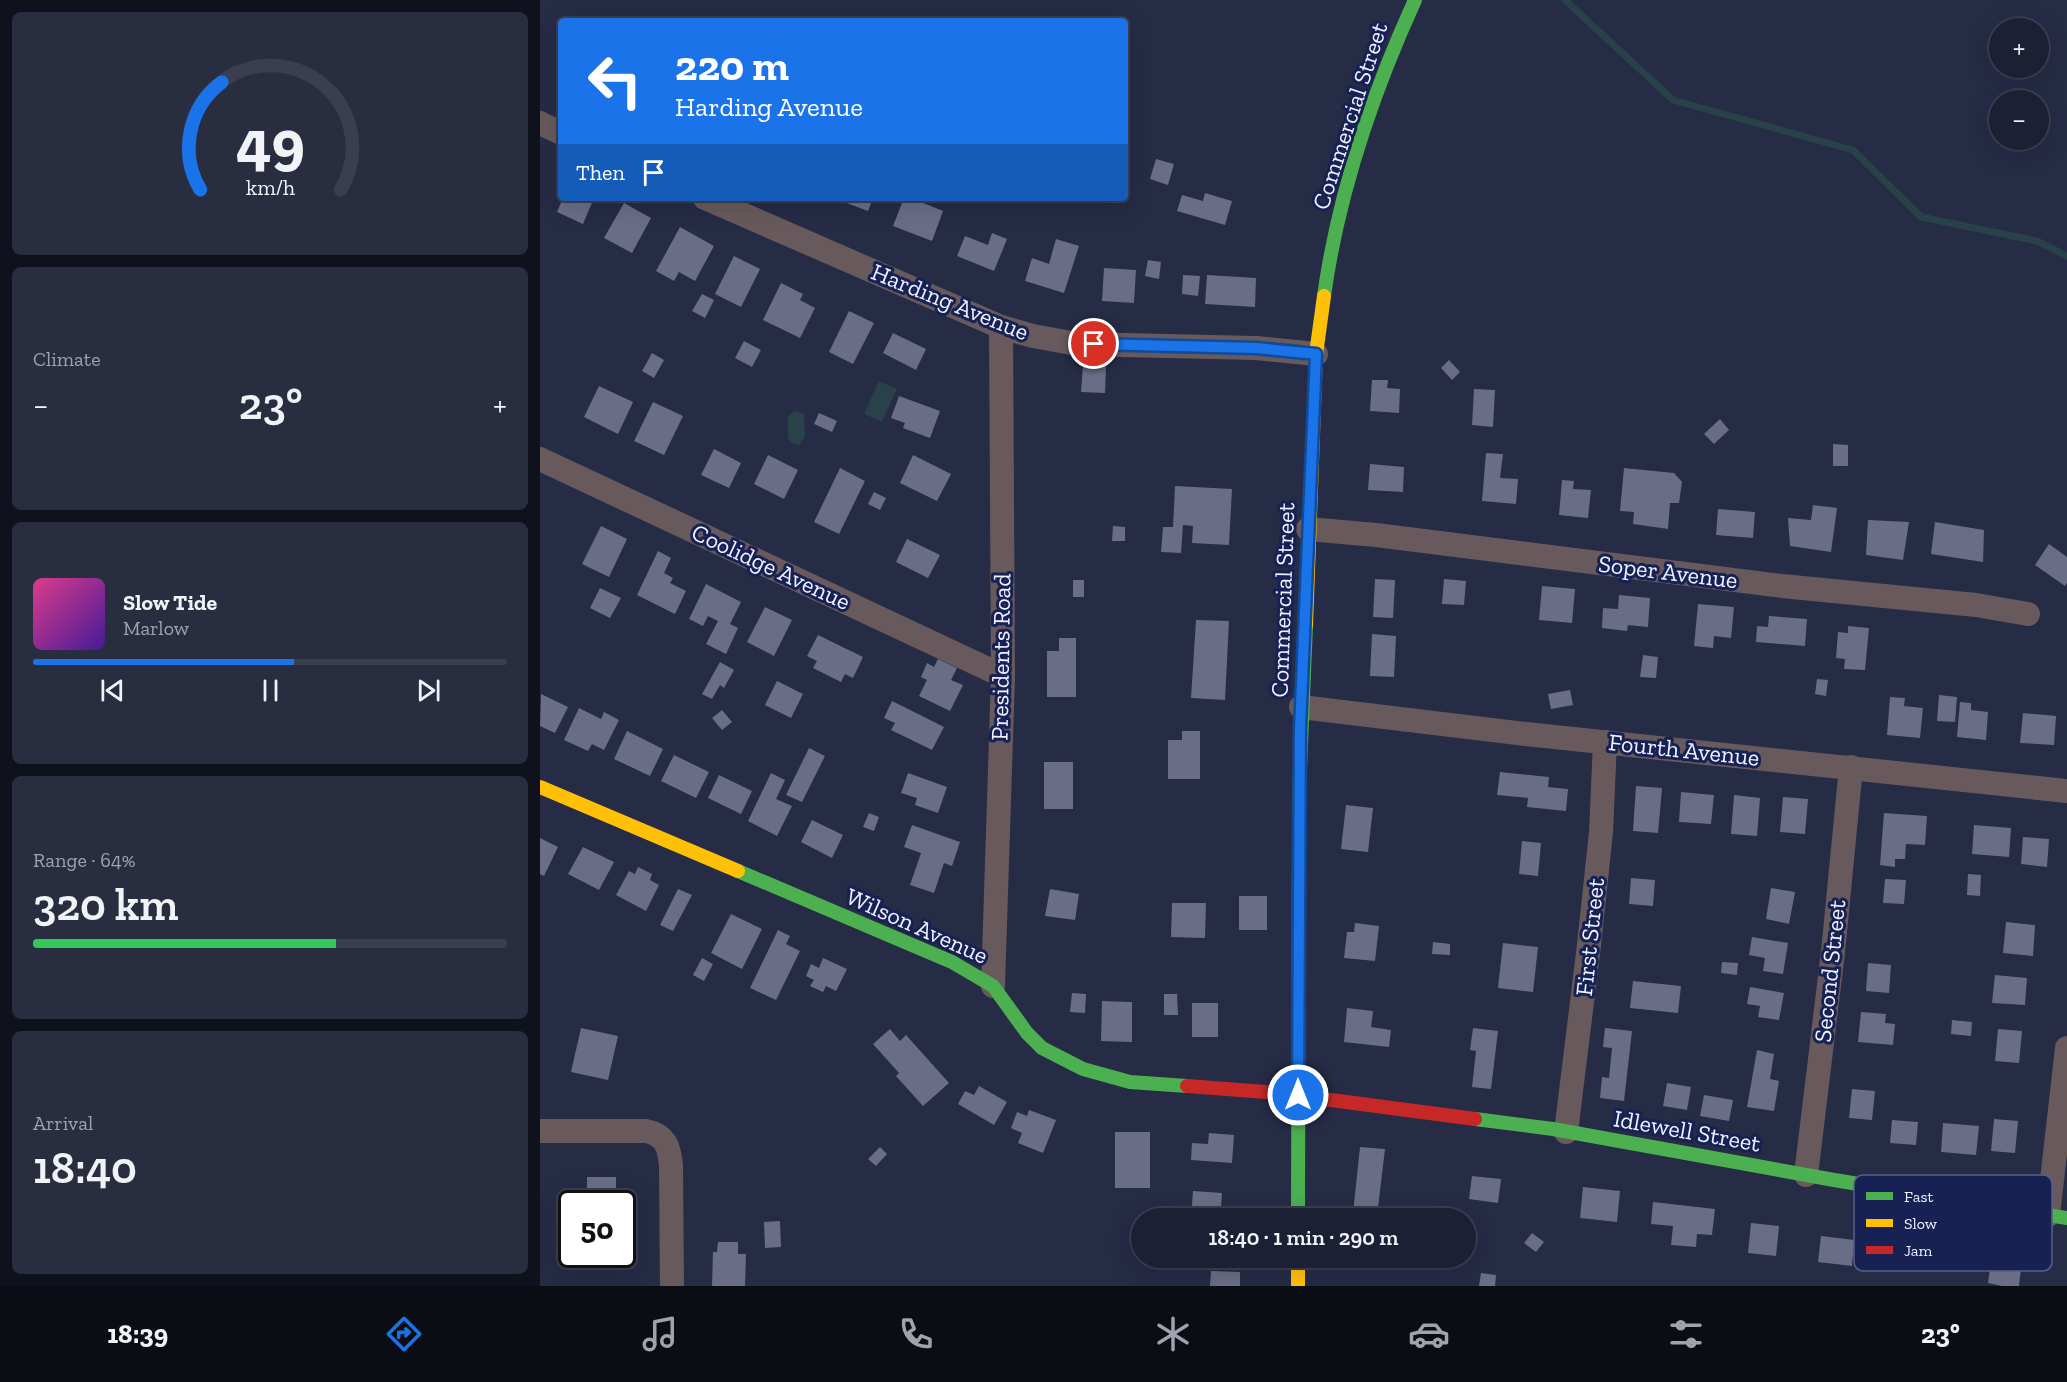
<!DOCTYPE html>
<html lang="en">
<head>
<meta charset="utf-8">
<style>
	:root { --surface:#1c2034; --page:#292d40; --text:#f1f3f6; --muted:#a0a3ac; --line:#3a3e4f; --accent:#1a73e8 }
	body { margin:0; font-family:"Zilla Slab",serif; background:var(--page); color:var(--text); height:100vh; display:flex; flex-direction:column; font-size:22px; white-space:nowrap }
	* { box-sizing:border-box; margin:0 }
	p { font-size:20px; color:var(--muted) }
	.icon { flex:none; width:33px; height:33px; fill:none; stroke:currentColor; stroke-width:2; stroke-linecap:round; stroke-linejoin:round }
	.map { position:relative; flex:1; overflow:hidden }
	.side { display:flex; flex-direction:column; gap:12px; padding:12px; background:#0f121d; width:540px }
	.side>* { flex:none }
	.top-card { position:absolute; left:18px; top:18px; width:570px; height:183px; border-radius:6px; box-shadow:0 6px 24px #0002,0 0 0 2px var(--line); background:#1a73e8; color:#fff; overflow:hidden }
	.tools { position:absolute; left:1449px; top:18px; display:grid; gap:12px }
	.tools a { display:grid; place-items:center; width:60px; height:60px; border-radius:50%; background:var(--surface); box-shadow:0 6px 24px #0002,0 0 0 2px var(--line); font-size:30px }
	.speed { position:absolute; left:18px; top:1190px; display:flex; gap:12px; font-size:30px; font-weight:700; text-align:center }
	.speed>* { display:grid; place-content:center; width:78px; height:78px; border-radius:50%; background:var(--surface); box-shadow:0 6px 24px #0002,0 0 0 2px var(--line); line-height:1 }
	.speed .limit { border:3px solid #111; border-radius:9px; background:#fff; color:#111 }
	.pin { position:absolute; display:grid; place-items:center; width:51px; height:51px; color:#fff; margin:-26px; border:3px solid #fff; border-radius:50%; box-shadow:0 2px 6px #0007 }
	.me { position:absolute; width:66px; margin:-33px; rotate:0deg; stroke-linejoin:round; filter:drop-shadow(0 0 4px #0008) }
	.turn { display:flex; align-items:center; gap:21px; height:126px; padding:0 18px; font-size:27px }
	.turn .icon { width:78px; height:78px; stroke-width:2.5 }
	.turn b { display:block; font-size:42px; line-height:51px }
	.then { display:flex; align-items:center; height:57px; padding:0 18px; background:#0003; gap:12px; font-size:22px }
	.big { font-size:45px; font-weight:600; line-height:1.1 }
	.side .card { flex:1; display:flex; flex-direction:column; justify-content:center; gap:9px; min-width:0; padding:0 21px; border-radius:9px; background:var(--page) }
	.side .dial { align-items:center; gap:0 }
	.dial svg { height:156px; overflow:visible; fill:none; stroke:var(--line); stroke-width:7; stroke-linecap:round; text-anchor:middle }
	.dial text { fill:var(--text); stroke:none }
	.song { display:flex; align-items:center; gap:18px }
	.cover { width:72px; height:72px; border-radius:9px; background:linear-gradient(135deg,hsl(330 70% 55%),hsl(260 70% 35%)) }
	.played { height:6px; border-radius:3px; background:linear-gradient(90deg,var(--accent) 55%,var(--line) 55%) }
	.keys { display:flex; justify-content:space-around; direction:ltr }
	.heat { display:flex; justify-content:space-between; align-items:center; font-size:33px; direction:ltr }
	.charge { height:9px; border-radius:4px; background:linear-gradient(90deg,#34c759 64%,var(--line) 0) }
	.trip { position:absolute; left:591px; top:1208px; width:345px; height:60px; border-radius:30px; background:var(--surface); box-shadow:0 6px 24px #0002,0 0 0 2px var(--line); font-weight:600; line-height:60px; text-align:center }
	.menu { display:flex; height:96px; justify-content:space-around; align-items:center; background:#0b0d15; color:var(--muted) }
	.menu .icon { width:42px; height:42px }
	.menu .current { color:var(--accent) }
	.menu b { font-size:27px; color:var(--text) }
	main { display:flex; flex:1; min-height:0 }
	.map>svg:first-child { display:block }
	.water { fill:#294148 }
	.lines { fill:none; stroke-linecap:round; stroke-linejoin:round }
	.stream { stroke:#294148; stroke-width:7 }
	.building { fill:#696e86 }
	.street { stroke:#685a5c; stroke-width:24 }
	.fast { stroke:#4caf50; stroke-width:14 }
	.slow { stroke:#ffc107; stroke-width:14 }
	.jam { stroke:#c62828; stroke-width:14 }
	.route-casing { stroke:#114b97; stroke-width:15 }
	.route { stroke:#1a73e8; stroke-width:10 }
	.labels { text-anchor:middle; stroke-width:6; stroke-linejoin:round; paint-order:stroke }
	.street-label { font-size:24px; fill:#edf2ff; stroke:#182154 }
	.key { fill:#182154; stroke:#586087; stroke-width:1.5 }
	.key-label { font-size:16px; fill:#edf2ff }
</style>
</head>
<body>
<main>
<section class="side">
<div class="card dial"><svg viewBox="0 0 100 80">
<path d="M14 69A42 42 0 1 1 86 69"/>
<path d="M14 69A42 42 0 0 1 25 14" stroke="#1a73e8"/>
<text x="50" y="56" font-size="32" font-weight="700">49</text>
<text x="50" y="72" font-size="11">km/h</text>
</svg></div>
<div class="card"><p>Climate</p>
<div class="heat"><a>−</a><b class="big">23°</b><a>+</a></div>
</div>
<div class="card">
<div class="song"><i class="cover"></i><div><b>Slow Tide</b><p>Marlow</p></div></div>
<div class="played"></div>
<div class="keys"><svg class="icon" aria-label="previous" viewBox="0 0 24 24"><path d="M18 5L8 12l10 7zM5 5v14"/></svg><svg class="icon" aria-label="pause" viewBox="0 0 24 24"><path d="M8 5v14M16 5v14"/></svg><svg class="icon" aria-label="next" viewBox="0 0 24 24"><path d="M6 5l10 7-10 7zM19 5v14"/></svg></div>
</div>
<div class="card"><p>Range · 64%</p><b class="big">320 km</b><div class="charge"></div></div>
<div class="card"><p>Arrival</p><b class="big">18:40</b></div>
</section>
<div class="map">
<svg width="1527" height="1286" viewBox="0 0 1527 1286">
	<rect width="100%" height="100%" fill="#262b46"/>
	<g class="water">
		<polygon points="339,381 357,389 342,422 324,414"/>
		<polygon points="254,411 264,414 265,436 260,445 251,443 248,438 248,416"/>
	</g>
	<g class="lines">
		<polyline class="stream" points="1025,0 1133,100 1313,150 1381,217 1497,241 1527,256"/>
	</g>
	<g class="building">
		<polygon points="616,159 634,164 628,185 610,179"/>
		<polygon points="665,193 692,201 685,225 637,211 642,195 663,201"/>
		<polygon points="23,198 54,198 43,224 17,212"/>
		<polygon points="306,198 333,198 328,211 304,202"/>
		<polygon points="364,198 371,198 403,211 392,241 353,226"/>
		<polygon points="84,203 111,218 92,253 64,238"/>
		<polygon points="140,227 174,246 155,281 139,272 134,281 116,271"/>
		<polygon points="452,233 467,239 454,271 417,256 425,236 448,245"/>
		<polygon points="516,239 539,246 524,293 485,281 492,258 509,264"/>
		<polygon points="194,256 220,269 201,307 175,294"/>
		<polygon points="608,260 621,262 619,279 605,276"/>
		<polygon points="564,268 596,270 594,303 562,301"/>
		<polygon points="643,275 660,276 658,296 642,294"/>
		<polygon points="667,275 716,278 715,307 665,304"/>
		<polygon points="241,283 263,294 260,300 275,308 260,338 223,320"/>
		<polygon points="162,294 174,300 165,318 152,311"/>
		<polygon points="309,311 334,323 313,364 289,352"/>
		<polygon points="353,333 386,349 376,370 343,353"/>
		<polygon points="204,341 221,350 212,367 195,358"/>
		<polygon points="112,353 124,360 114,378 102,371"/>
		<polygon points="909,360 920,372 912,380 901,368"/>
		<polygon points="543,365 566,366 565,393 541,392"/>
		<polygon points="832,380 848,380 847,388 860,389 859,413 830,411"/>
		<polygon points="59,386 93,402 78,434 44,417"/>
		<polygon points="934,389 955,390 953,427 932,425"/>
		<polygon points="359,396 400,411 390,438 363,428 365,423 351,418"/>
		<polygon points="113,402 143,416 124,455 94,441"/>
		<polygon points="279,413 297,421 292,432 274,424"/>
		<polygon points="1180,419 1189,430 1174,444 1164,434"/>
		<polygon points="1293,444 1308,445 1308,466 1293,466"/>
		<polygon points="174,449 201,463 189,488 161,475"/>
		<polygon points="946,453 963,454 960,478 978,479 976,504 942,501"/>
		<polygon points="228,455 258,470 244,499 214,484"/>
		<polygon points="373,455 411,474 397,501 360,483"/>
		<polygon points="830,464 864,467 863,492 828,490"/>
		<polygon points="300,468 325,481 299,534 274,522"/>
		<polygon points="1084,468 1134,473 1142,482 1139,503 1130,503 1128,529 1093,524 1094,512 1080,511"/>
		<polygon points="1022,480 1034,481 1033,489 1051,490 1048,518 1019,515"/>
		<polygon points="635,486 692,489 689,545 652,543 653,526 643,525 641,553 621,552 623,527 633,527"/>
		<polygon points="334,492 346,498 340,510 328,504"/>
		<polygon points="1273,505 1297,508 1291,552 1250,546 1248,518 1271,520"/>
		<polygon points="1178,509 1215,512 1213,538 1176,535"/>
		<polygon points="1328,520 1369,522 1363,560 1326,555"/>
		<polygon points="1395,522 1444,530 1443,562 1391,554"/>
		<polygon points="61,526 87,539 69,577 42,564"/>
		<polygon points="573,526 585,527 585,541 572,541"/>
		<polygon points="367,539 400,555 388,578 356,562"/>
		<polygon points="1509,544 1527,557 1527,583 1525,586 1495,565"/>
		<polygon points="118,551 131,558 124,573 133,578 130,583 146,591 135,614 97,595"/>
		<polygon points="835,579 855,580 853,618 833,617"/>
		<polygon points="904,579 926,581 924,605 902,604"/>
		<rect x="533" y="580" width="11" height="17"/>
		<polygon points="166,584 201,602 190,624 198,628 186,654 166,644 178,621 168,616 163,626 149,619"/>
		<polygon points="1002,586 1035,589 1032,623 999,620"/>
		<polygon points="60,588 81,598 70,618 50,608"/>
		<polygon points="1079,595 1110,598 1108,627 1088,625 1087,631 1062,628 1063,608 1078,609"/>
		<polygon points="1158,604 1194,607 1191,638 1174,636 1173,648 1154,646"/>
		<polygon points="225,607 252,620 234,656 207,642"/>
		<polygon points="1229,616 1267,619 1265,646 1216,642 1217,626 1228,627"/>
		<polygon points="656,620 689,621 685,700 651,698"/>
		<polygon points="1308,626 1329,628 1325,670 1304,669 1305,659 1296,658 1298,632 1308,633"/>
		<polygon points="832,634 856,636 854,677 830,676"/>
		<polygon points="278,635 323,657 313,678 305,674 301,682 273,668 277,661 267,656"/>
		<polygon points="519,638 536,638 536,697 507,697 507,651 519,651"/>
		<polygon points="1103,655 1118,657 1116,678 1100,677"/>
		<polygon points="398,659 417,668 411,680 423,685 410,711 379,696 387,680 381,677 387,663 394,667"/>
		<polygon points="180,662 194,670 184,688 180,685 172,699 162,694"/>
		<polygon points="1277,679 1288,680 1286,696 1275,694"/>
		<polygon points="237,681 263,694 251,718 225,705"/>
		<polygon points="1030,690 1033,705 1011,709 1008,694"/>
		<polygon points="1,694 28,707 15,733 0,726"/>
		<polygon points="1399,695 1417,697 1415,722 1397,721"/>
		<polygon points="1350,697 1365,698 1364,706 1383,708 1380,738 1347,735"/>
		<polygon points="352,701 404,727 392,750 351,730 355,723 344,718"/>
		<polygon points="1420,702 1431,703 1431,710 1448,712 1446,740 1417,737"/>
		<polygon points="39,708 61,719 64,712 79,720 64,750 52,744 48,751 24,740"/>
		<polygon points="182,710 192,722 182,730 172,718"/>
		<polygon points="1483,713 1516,716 1514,745 1480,743"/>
		<polygon points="87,731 123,749 110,776 74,759"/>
		<polygon points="642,731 660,731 660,779 628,779 628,740 642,740"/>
		<polygon points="269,748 285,756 262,802 246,795"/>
		<polygon points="134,755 169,772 156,798 121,781"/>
		<rect x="504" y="762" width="29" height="47"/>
		<polygon points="960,772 1009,777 1008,787 1028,789 1026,811 987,807 988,798 957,795"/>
		<polygon points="231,773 245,780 236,799 252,806 237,836 208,821"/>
		<polygon points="368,773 407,787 398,813 375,805 377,798 361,793"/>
		<polygon points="179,775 212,791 201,814 168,798"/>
		<polygon points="1096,786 1122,788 1118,833 1093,831"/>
		<polygon points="1141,792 1174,795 1171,824 1139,822"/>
		<polygon points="1194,795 1220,798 1217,836 1191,834"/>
		<polygon points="1243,797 1268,799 1265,834 1240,832"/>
		<polygon points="806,805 833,808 828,852 801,849"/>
		<polygon points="329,813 339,817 334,831 323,827"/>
		<polygon points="1344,813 1387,816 1385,845 1366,844 1365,859 1355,859 1355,867 1340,865"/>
		<polygon points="272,820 303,835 292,858 261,842"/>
		<polygon points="372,825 420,842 412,866 404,863 394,893 370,885 381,853 364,847"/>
		<polygon points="1434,825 1471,828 1469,857 1432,854"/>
		<polygon points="1483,837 1509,839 1507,867 1481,864"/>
		<polygon points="0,838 18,847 4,876 0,874"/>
		<polygon points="982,841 1001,843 998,876 979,874"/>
		<polygon points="43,847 74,862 59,890 28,874"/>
		<polygon points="98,867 112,874 110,880 119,885 106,911 76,895 89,871 95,874"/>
		<polygon points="1428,874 1441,875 1440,896 1427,895"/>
		<polygon points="1091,878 1115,880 1113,906 1089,904"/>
		<polygon points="1345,879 1366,880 1364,904 1343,903"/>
		<polygon points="1231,888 1255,892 1249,924 1226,919"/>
		<polygon points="138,889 152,895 133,931 120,925"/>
		<polygon points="510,889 539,894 535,920 505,916"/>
		<rect x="699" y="896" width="28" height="34"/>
		<polygon points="632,903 666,903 665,938 631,937"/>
		<polygon points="191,914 222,929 202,969 171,953"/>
		<polygon points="1466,922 1495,925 1493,956 1463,953"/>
		<polygon points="815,923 839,926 835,961 804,958 807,932 814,932"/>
		<polygon points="238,930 250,936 246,944 260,951 236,1000 210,988"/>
		<polygon points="1212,937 1248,943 1243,974 1223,971 1225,958 1209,955"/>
		<polygon points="893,942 910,944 910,955 892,954"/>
		<polygon points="963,943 998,947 993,992 958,988"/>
		<polygon points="162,958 173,964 164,981 153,975"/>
		<polygon points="283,958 307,969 296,991 286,986 283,992 270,986 274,980 266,976 271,964 279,968"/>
		<polygon points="1182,962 1198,963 1197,975 1181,973"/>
		<polygon points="1328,963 1351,965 1349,993 1326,991"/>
		<polygon points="1455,975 1487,978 1485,1005 1452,1003"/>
		<polygon points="1093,981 1141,986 1138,1013 1090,1008"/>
		<polygon points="1210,987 1244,993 1239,1020 1218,1017 1220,1006 1207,1004"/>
		<polygon points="532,993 546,994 545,1013 530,1012"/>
		<polygon points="624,994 637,994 638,1015 624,1015"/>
		<polygon points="562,1001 592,1002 592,1042 561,1041"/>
		<rect x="652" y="1003" width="26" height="34"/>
		<polygon points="807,1008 833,1011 831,1027 851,1030 849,1047 804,1042"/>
		<polygon points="1321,1012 1346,1014 1345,1023 1355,1024 1353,1045 1318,1042"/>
		<polygon points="1412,1020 1432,1022 1431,1036 1411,1034"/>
		<polygon points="41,1028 78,1036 68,1080 31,1072"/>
		<polygon points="933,1028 958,1031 951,1089 932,1087 936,1051 930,1050"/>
		<polygon points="1065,1028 1092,1031 1084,1101 1060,1098 1062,1077 1069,1078 1072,1048 1063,1047"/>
		<polygon points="350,1029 360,1041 366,1035 409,1083 383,1106 356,1076 359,1073 333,1044"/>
		<polygon points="1458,1029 1482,1031 1479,1063 1455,1061"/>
		<polygon points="1217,1050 1234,1054 1230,1079 1239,1081 1234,1111 1207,1107"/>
		<polygon points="1127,1083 1151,1087 1147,1110 1123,1106"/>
		<polygon points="439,1086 467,1102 454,1125 418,1104 425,1091 434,1095"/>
		<polygon points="1312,1089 1335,1091 1332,1120 1309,1118"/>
		<polygon points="1164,1095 1193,1100 1189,1121 1160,1116"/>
		<polygon points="489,1110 516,1120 503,1153 478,1143 482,1133 471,1128 477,1112 487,1116"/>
		<polygon points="1454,1119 1478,1121 1475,1153 1451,1151"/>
		<polygon points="1352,1120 1378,1122 1376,1145 1350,1143"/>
		<polygon points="1403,1123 1439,1126 1436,1155 1401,1152"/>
		<rect x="575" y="1132" width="35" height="56"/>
		<polygon points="669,1133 694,1135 692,1163 651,1160 652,1143 668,1144"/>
		<polygon points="340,1147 347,1154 336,1166 328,1159"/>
		<polygon points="820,1147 845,1149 837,1216 813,1213"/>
		<polygon points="932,1176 961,1179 958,1203 929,1199"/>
		<rect x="47" y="1177" width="29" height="26"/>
		<polygon points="1043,1187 1080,1191 1077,1222 1040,1218"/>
		<polygon points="653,1191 682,1193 681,1208 692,1209 691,1218 651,1218"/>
		<polygon points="1113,1202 1175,1209 1172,1235 1157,1234 1156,1247 1131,1245 1133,1226 1111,1224"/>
		<polygon points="240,1221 241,1247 225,1248 224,1222"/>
		<polygon points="1211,1223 1239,1226 1236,1256 1208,1253"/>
		<polygon points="992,1233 1004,1242 996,1252 984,1243"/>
		<polygon points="1281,1236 1314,1240 1312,1266 1278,1262"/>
		<polygon points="178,1242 198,1242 198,1254 206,1254 205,1286 172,1286 173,1252 177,1252"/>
		<polygon points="1452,1255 1482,1259 1479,1286 1462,1286 1448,1283"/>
		<polygon points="671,1271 700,1272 700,1286 670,1286"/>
		<polygon points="941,1273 956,1275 955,1286 939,1286"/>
	</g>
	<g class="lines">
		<g class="street">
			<polyline points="0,123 21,133"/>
			<polyline points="165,198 461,327 493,336 537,344 716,348 776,354"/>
			<polyline points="0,459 463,676"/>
			<polyline points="768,529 836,535 1242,586 1436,605 1488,614"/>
			<polyline points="761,707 986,734 1527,791"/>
			<polyline points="453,986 463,676 461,327"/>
			<path d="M0,1131H106C126,1135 129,1147 131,1165L132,1286"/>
			<polyline points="1026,1132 1049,945 1061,832 1065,742"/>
			<polyline points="1266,1175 1293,952 1311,767"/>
			<polyline points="1508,1215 1527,1048"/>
		</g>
		<g class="fast">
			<path d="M784,296C798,195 833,92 875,0"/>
			<polyline points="198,871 412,962 453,986 487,1033 502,1048 543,1069 590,1082 647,1086"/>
			<polyline points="935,1119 1013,1129 1294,1180 1527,1218"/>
			<polyline points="758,1218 759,794 766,625"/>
		</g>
		<g class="slow">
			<polyline points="766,625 776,354 784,296"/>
			<polyline points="0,787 198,871"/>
			<polyline points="758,1257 758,1286"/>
		</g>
		<polyline class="jam" points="647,1086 738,1093 935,1119"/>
	</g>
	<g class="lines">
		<defs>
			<polyline id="route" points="554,344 716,348 776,354 760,729 758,1095"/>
		</defs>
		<use href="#route" class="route-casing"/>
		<use href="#route" class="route"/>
	</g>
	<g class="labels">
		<g class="street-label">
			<text transform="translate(810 116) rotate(-72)" y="8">Commercial Street</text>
			<text transform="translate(410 302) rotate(22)" y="8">Harding Avenue</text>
			<text transform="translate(231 567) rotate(25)" y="8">Coolidge Avenue</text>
			<text transform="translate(1128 572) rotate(7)" y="8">Soper Avenue</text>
			<text transform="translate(743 600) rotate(-88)" y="8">Commercial Street</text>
			<text transform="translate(461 657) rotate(-89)" y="8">Presidents Road</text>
			<text transform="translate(1144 750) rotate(6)" y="8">Fourth Avenue</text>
			<text transform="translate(377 926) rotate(24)" y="8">Wilson Avenue</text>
			<text transform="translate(1050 937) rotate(-84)" y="8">First Street</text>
			<text transform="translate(1290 971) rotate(-84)" y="8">Second Street</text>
			<text transform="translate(1147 1131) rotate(10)" y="8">Idlewell Street</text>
		</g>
	</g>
	<rect x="1314" y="1175" width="198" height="96" rx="9" class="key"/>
	<rect x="1326" y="1192" width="27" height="8" fill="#4caf50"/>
	<rect x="1326" y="1219" width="27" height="8" fill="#ffc107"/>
	<rect x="1326" y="1246" width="27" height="8" fill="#c62828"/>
	<g class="key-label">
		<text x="1364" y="1202">Fast</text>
		<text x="1364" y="1229">Slow</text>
		<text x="1364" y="1256">Jam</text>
	</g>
</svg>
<div class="tools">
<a>+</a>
<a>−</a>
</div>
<div class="speed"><div class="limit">50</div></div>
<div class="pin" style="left:554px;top:344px;background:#d93025"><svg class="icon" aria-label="arrive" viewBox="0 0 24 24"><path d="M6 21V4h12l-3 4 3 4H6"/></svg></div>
<svg class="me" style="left:758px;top:1095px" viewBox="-20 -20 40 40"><circle r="17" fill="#1a73e8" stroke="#fff" stroke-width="3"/><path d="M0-11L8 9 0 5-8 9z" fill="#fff"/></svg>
<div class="trip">18:40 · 1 min · 290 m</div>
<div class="top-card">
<div class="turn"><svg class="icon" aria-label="left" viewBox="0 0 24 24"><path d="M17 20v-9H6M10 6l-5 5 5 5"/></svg><div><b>220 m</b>Harding Avenue</div></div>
<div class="then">Then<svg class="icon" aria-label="arrive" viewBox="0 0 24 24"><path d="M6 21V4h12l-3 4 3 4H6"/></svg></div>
</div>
</div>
</main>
<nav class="menu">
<b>18:39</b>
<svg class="icon current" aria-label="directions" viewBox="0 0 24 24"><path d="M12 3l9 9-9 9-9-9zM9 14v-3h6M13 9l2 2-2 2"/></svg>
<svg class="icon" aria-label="music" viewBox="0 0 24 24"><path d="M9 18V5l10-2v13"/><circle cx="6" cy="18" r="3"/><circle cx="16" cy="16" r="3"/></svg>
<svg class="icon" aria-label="phone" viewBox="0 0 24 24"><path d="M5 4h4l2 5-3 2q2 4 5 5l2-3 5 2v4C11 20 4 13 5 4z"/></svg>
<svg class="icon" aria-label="climate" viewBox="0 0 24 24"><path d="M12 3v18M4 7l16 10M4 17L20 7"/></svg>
<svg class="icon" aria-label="car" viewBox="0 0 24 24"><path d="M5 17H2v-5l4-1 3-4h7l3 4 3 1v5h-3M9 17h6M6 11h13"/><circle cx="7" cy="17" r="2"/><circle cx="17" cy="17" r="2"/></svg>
<svg class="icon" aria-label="filters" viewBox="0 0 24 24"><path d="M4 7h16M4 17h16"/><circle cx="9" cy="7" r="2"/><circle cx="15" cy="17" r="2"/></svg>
<b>23°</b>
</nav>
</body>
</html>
